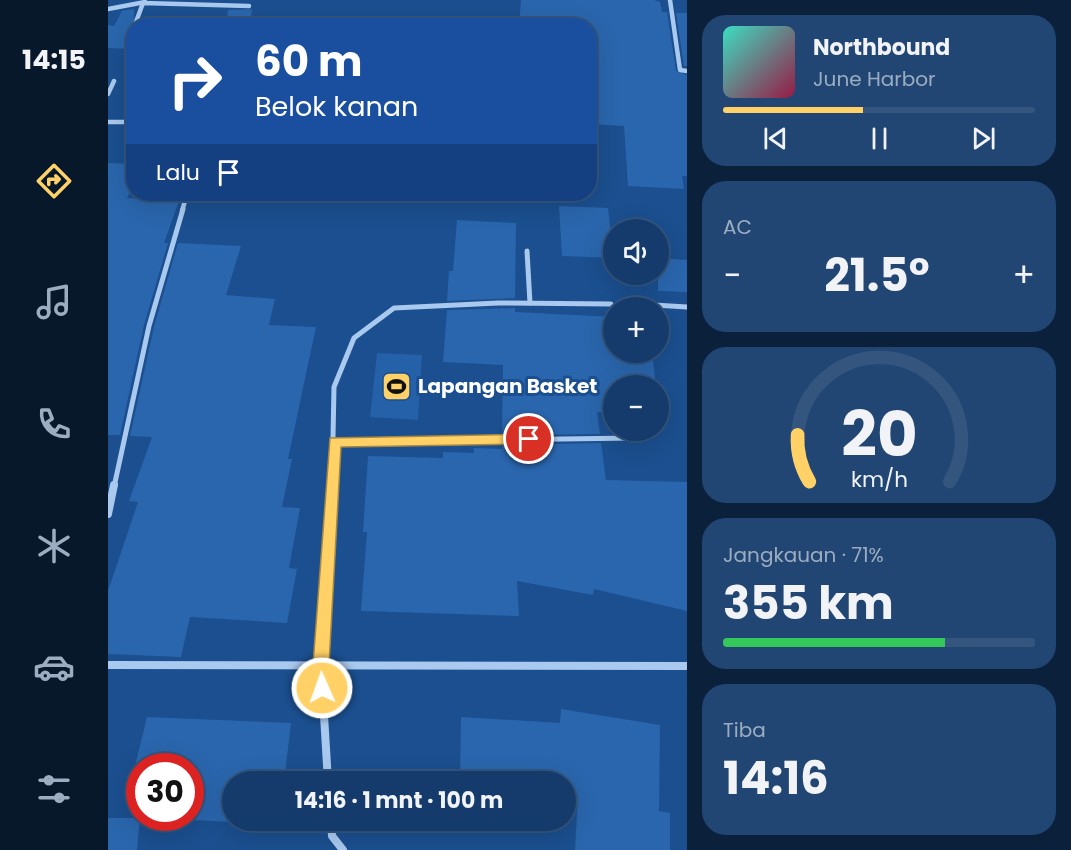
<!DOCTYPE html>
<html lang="id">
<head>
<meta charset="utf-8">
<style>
	:root { --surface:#143b6b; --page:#214673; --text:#f1f3f6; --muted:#9dadc1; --line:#33557e; --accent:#ffd166 }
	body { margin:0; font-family:Poppins,sans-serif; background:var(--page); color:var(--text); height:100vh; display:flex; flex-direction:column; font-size:22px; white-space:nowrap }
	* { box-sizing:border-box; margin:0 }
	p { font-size:20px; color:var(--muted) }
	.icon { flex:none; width:33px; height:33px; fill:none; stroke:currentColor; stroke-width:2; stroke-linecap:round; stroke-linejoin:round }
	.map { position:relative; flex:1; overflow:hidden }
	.drawer { display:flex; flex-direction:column; gap:15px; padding:15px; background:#0b203b; width:384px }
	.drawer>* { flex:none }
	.guide { position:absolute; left:18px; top:18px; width:471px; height:183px; border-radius:24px; box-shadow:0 6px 24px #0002,0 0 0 2px var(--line); background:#1a4fa0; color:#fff; overflow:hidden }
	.tools { position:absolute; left:495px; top:219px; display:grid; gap:12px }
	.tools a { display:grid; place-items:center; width:66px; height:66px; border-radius:50%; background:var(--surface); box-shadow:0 6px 24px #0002,0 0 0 2px var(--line); font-size:30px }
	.speed { position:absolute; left:18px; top:753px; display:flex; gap:12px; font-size:30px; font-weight:700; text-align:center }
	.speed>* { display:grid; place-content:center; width:78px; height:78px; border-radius:50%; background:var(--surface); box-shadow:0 6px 24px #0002,0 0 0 2px var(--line); line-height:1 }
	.speed .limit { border:9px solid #d22; background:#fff; color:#111 }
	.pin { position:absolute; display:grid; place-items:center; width:51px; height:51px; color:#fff; margin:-26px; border:3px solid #fff; border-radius:50%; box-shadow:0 2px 6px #0007 }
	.me { position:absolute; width:66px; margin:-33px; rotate:358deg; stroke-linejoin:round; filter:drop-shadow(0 0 4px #0008) }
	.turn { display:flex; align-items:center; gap:21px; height:126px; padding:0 30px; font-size:27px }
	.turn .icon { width:78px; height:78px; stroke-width:2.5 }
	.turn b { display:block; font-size:42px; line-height:51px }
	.then { display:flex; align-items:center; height:57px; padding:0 30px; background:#0003; gap:12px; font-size:22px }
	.big { font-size:45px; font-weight:700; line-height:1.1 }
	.drawer .widget { flex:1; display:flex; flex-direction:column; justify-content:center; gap:9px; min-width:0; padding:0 21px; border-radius:24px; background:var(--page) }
	.drawer .dial { align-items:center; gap:0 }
	.dial svg { height:156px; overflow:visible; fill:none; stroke:var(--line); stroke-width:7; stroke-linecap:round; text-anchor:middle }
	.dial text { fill:var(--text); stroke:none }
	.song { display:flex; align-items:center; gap:18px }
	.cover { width:72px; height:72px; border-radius:9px; background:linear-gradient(135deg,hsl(170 70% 55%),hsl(340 70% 35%)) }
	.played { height:6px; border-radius:3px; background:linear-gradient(90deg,var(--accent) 45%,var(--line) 45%) }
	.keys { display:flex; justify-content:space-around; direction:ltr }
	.heat { display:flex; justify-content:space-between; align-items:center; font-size:33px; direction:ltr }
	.charge { height:9px; border-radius:4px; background:linear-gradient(90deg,#34c759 71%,var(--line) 0) }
	.trip { position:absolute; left:114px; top:771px; width:354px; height:60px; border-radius:30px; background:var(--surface); box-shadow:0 6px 24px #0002,0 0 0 2px var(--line); font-weight:700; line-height:60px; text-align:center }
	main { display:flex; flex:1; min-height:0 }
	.tabs { display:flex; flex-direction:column; width:108px; justify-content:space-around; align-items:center; background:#08182b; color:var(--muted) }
	.tabs .icon { width:42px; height:42px }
	.tabs .current { color:var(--accent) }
	.tabs b { font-size:27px; color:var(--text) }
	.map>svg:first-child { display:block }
	.green { fill:#2461a8 }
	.building { fill:#2a66ad }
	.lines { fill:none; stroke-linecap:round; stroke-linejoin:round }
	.street-far2 { stroke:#a9c9ee; stroke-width:4.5 }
	.street-far1 { stroke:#a9c9ee; stroke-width:5 }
	.street { stroke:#a9c9ee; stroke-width:8 }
	.route { fill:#ffd166; stroke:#a68842; stroke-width:1.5 }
	.labels { text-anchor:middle; stroke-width:6; stroke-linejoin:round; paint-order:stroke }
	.poi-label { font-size:20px; font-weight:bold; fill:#fff; stroke:#1b4f8f; text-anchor:start }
</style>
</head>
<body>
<main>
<nav class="tabs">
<b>14:15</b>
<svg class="icon current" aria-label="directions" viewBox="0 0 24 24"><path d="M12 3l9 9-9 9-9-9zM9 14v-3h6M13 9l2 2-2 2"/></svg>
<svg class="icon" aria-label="music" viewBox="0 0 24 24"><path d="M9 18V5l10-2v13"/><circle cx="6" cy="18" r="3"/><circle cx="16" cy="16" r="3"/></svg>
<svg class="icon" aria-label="phone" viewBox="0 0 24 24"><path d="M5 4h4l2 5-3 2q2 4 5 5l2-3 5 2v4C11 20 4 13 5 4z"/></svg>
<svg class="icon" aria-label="climate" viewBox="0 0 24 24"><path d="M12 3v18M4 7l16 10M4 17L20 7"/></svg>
<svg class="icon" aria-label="car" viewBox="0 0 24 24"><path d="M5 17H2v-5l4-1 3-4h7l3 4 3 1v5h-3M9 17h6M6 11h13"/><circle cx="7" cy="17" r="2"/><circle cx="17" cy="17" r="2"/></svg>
<svg class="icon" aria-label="filters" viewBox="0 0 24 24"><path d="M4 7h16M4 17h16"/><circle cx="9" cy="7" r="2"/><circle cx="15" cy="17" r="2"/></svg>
</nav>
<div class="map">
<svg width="579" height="850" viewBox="0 0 579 850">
	<rect width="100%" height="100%" fill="#1b4f8f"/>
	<polygon class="green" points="269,353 314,355 310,420 262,417"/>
	<g class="building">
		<polygon points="413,0 546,0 552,2 554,12 559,12 568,71 579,75 579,176 574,176 576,189 520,186 516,126 482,124 482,26 411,26"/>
		<polygon points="26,9 26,49 0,48 0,25 6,26 14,11"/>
		<polygon points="144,9 142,26 118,26 120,10"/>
		<polygon points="568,13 579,13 579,66 576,66"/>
		<polygon points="0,163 26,164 26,185 19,198 71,201 56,243 60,243 36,325 12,435 0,435"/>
		<polygon points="451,206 500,208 506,258 454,256"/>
		<polygon points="349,220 408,223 407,298 339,301 341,271 345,271"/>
		<polygon points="70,243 133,246 118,295 167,299 161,325 208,327 180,459 184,459 174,507 192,508 181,568 189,569 179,623 82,617 73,657 0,654 0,591 30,502 21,501 44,437 22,436 46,327"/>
		<polygon points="550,258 579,260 579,292 550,291"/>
		<polygon points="407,308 407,312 506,317 506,352 544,352 548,386 506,386 506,413 489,412 492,434 394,435 395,365 335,362 339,310"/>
		<polygon points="493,443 498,480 579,482 579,611 486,589 485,595 409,581 411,616 253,611 259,532 255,532 260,456 335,458 335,452 366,453 366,448 394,449 394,445"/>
		<polygon points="453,709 552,725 551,811 562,813 562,850 467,850 470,796 458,794 458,782 352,782 353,717 452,723"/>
		<polygon points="39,717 183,723 176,782 124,782 124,820 170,820 170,824 82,820 82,766 27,766"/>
		<polygon points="0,818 32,818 29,850 0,850"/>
	</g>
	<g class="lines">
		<g class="street-far2">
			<polyline points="562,0 572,70 579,71"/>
			<polyline points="0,9 37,2"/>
			<polyline points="34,26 28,22 35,3 141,6"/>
			<polyline points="0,94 6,81"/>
			<polyline points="0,122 26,122"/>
			<polyline points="74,211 79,194"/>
		</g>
		<g class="street-far1">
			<polyline points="419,251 422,303"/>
			<polyline points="546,305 579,307"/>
			<polyline points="227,442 527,438"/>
			<polyline points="6,487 41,326 75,209"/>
			<polyline points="224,487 226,387 246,338 286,308 390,303 503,304"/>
		</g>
		<g class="street">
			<polyline points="0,514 6,485"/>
			<polyline points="0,665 579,666"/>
			<polyline points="220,782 213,665 224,485"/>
			<polyline points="223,820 224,836 235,850"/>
		</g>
	</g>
	<polygon class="route" points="421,434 428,439 421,444 233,447 221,665 223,688 220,693 214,695 209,693 205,665 222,438"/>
	<defs>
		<symbol id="stadium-square" viewBox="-11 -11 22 22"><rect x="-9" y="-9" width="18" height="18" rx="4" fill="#ffd166" stroke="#1b4f8f"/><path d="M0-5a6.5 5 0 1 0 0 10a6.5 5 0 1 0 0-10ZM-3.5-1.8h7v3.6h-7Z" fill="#111"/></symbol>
	</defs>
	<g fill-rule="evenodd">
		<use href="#stadium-square" x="272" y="370" width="33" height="33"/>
	</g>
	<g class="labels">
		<g class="poi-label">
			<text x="310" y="393">Lapangan Basket</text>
		</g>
	</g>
</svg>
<div class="tools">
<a><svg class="icon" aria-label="sound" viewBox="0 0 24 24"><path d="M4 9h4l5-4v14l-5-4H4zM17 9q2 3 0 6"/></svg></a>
<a>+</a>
<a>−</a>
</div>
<div class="speed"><div class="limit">30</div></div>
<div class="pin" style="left:421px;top:439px;background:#d93025"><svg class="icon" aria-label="arrive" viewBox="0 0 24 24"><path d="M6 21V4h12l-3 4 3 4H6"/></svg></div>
<svg class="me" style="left:214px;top:688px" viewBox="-20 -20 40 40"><circle r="17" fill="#ffd166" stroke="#fff" stroke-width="3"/><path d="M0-11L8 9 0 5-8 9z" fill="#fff"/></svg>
<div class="trip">14:16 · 1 mnt · 100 m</div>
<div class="guide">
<div class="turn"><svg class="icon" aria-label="right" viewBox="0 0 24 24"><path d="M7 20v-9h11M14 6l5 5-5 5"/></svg><div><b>60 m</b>Belok kanan</div></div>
<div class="then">Lalu<svg class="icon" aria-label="arrive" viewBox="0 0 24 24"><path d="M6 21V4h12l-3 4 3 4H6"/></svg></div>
</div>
</div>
<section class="drawer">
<div class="widget">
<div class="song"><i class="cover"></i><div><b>Northbound</b><p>June Harbor</p></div></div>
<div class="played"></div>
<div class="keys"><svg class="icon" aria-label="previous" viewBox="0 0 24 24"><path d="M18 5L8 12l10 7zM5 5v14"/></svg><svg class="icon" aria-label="pause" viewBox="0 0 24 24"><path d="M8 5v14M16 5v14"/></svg><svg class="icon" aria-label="next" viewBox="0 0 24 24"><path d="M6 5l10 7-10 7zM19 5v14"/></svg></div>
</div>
<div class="widget"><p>AC</p>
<div class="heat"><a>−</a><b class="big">21.5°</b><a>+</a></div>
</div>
<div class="widget dial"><svg viewBox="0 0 100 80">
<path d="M14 69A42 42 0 1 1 86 69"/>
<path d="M14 69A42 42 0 0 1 8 45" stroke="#ffd166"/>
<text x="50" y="56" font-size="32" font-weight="700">20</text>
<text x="50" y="72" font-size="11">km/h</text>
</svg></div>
<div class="widget"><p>Jangkauan · 71%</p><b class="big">355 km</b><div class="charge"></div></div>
<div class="widget"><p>Tiba</p><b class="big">14:16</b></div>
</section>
</main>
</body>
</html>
